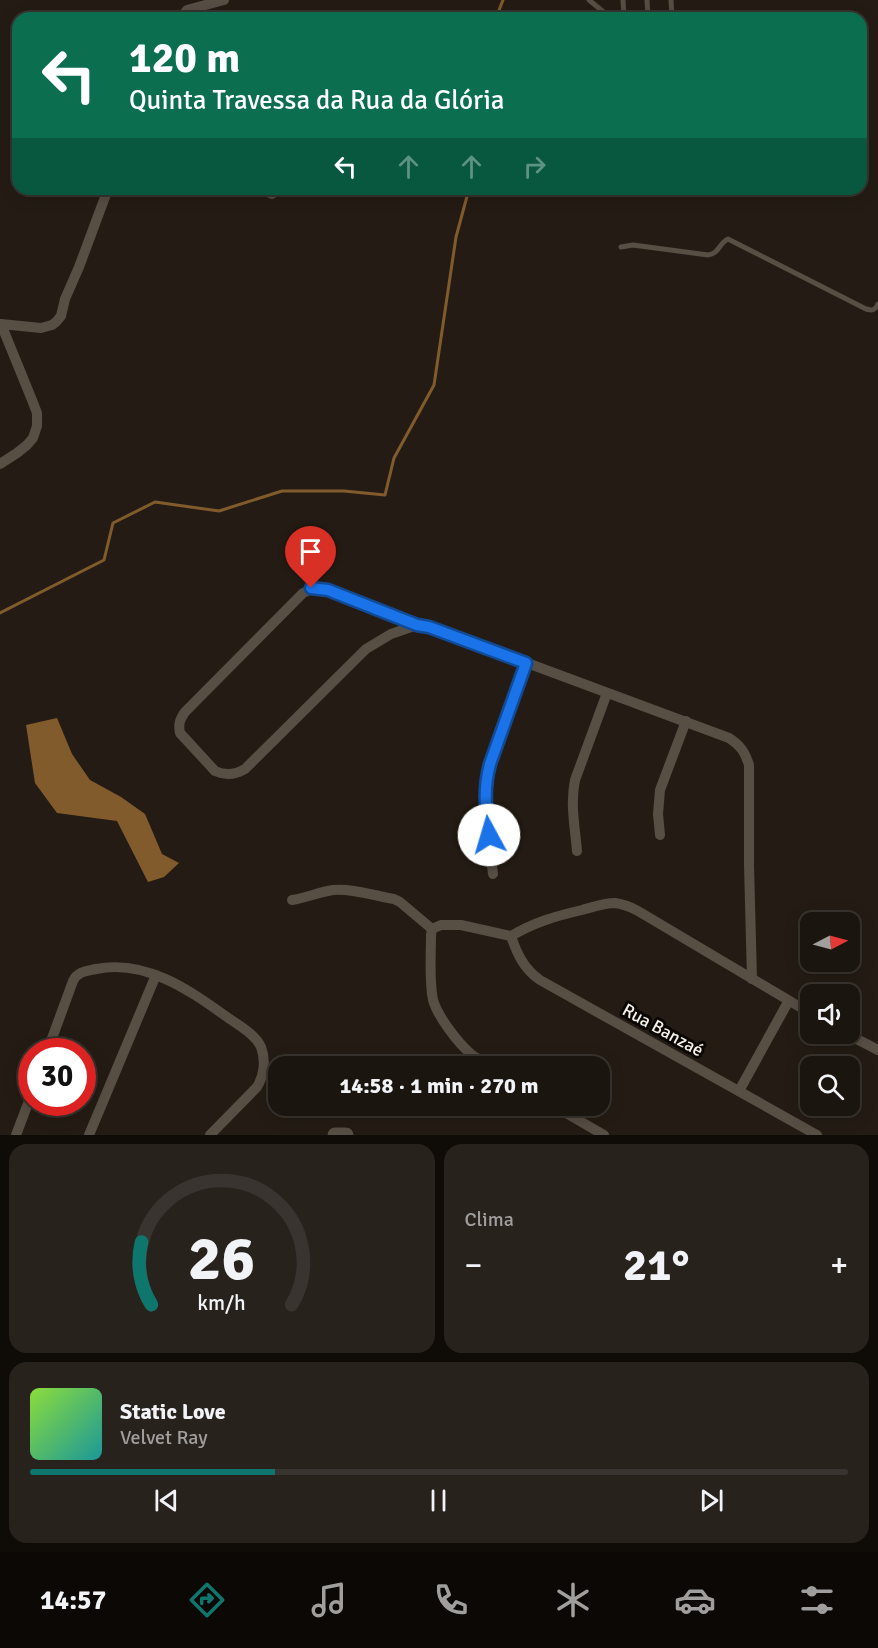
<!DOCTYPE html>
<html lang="pt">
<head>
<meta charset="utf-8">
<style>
	:root { --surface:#1b150f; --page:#28221d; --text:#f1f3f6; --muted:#a09f9e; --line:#39342f; --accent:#0f766e }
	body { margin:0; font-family:Signika,sans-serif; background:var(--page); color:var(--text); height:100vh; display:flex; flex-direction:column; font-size:22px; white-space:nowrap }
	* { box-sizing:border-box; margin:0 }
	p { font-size:20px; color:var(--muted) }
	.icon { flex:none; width:33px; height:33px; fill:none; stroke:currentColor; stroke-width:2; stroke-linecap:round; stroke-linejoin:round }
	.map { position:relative; height:1135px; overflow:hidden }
	.sheet { display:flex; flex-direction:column; gap:9px; padding:9px; background:#0f0c08; flex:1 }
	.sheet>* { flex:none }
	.top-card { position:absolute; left:12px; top:12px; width:855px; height:183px; border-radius:18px; box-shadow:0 3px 15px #0003,0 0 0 2px var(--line); background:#0b6e4f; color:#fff; overflow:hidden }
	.needle { width:39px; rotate:84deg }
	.buttons { position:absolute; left:800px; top:912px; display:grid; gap:12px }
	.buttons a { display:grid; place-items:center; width:60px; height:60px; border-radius:12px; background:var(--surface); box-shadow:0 3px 15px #0003,0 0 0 2px var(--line); font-size:30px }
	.speed { position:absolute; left:18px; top:1038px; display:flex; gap:12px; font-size:30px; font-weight:700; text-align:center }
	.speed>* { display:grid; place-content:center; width:78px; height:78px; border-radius:50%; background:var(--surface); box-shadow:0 3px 15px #0003,0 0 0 2px var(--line); line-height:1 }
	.speed .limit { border:9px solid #d22; background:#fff; color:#111 }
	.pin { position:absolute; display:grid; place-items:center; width:51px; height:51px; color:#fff; margin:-62px -26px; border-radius:50% 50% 50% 0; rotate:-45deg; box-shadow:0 0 6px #0007 }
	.pin .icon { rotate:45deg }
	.me { position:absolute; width:66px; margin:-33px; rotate:354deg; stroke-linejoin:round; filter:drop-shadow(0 0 4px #0008) }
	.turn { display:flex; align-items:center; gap:21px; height:126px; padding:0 18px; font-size:27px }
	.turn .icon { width:78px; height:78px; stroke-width:2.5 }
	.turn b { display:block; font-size:42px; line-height:51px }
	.lanes { display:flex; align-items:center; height:57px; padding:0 18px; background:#0003; justify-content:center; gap:30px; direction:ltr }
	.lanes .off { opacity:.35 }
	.big { font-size:45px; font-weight:700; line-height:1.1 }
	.sheet .card { flex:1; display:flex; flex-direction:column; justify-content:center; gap:9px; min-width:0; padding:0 21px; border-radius:18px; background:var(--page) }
	.sheet .dial { align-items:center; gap:0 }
	.dial svg { height:156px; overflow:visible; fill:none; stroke:var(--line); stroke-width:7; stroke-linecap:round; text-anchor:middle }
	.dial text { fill:var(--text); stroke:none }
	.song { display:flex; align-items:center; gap:18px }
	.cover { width:72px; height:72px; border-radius:9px; background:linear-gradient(135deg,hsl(90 70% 55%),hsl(180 70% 35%)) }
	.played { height:6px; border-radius:3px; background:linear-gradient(90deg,var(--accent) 30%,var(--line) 30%) }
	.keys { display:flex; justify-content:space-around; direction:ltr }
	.heat { display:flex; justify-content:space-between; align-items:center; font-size:33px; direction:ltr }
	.sheet .tiles { flex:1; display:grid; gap:9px; grid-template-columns:1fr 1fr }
	.card:last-child { grid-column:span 2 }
	.trip { position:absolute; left:268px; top:1056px; width:342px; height:60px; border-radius:18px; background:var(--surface); box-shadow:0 3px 15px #0003,0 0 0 2px var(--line); font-weight:700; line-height:60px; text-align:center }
	.tab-bar { display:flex; height:96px; justify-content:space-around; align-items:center; background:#0b0806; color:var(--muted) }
	.tab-bar .icon { width:42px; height:42px }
	.tab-bar .active { color:var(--accent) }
	.tab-bar b { font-size:27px; color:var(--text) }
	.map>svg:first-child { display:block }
	.water { fill:#825b2c }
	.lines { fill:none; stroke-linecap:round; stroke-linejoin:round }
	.stream { stroke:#825b2c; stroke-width:3 }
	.lane { stroke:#574e44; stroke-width:5 }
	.street { stroke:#574e44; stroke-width:10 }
	.secondary { stroke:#574e44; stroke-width:15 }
	.route-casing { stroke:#114b97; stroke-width:15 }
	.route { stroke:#1a73e8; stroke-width:10 }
	.labels { text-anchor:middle; stroke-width:6; stroke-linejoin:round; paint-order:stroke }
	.street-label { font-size:18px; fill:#f8f2ec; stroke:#0a0705 }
</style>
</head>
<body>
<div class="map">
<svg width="878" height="1135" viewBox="0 0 878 1135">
	<rect width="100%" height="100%" fill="#241c14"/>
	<polygon class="water" points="57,718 72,754 90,780 121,797 145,814 162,854 179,863 164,877 148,882 117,821 57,813 35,783 26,725"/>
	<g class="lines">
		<g class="stream">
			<polyline points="496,18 503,0"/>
			<polyline points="0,613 104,560 113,523 155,502 219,511 282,491 344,491 385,495 394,458 434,385 456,237 469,189"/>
		</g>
		<g class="lane">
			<polyline points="589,0 611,18"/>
			<polyline points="623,0 624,18"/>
			<polyline points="647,0 648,18"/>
			<polyline points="671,0 672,18"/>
			<path d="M621,247L633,245L708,255C719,254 719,243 728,239L866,309C873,311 875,310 878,304"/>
		</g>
		<g class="street">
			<polyline points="181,18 187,10 224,0"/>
			<polyline points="260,189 272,194"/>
			<polyline points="0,464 17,453 27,445 33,438 37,426 37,413 32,400 1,324 41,328 52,325 56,322 61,316 65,299 79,267 108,189"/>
			<path d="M417,625L391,634L366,649L245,769C235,775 226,776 215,771L180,733C178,724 180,719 185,712L303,593C312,588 318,588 328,590L417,625L441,631L729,738C741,746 745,752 749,765V865L752,979"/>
			<polyline points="660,835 658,814 660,790 686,721"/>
			<path d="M577,851C575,827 570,804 575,780L607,693"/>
			<path d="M493,874C489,838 480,800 490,764L527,663"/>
			<path d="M292,900C306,898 319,892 333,890C351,888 376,896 394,899L400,902L432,929"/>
			<path d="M432,929L441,925H461L511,936C535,922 556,916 582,910C593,907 604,903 615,903C623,904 631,907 638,911L810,1013"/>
			<path d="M432,929L431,935C431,954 429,982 433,1000C438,1017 458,1043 471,1054C477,1059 485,1062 491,1066"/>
			<path d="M511,936C517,954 524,969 540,980L817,1135"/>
			<polyline points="847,1034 878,1050"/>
			<path d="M47,1052L73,981C78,971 87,971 96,969C146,959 189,990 227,1017C238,1025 255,1034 261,1047C266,1060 264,1076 257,1087L210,1135"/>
			<polyline points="739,1091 788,1002"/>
			<polyline points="554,1106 604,1135"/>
			<polyline points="16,1135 32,1093"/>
			<polyline points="89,1135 156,975"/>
		</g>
		<polyline class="secondary" points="335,1135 346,1135"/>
	</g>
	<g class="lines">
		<defs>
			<path id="route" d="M311,588L328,590L417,625L429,627L526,663L490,764C483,790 486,810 489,835"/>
		</defs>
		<use href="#route" class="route-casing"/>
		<use href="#route" class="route"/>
	</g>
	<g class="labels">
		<g class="street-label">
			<text transform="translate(663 1030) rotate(29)" y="6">Rua Banzaé</text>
		</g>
	</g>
</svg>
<div class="buttons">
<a><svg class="needle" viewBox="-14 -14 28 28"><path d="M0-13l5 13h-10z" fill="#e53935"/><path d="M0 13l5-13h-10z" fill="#a09f9e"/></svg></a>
<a><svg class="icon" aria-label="sound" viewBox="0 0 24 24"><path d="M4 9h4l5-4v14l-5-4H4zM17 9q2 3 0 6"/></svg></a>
<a><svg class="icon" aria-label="search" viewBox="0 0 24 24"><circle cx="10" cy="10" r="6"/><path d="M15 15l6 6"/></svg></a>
</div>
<div class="speed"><div class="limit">30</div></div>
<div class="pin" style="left:311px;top:588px;background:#d93025"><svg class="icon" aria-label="arrive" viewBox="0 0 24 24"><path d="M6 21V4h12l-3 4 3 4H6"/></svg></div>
<svg class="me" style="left:489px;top:835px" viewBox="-20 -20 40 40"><circle r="19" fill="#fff"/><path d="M0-13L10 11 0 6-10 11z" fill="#1a73e8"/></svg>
<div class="trip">14:58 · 1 min · 270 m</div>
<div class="top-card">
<div class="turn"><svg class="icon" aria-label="left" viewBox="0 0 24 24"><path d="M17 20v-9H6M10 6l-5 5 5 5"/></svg><div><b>120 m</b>Quinta Travessa da Rua da Glória</div></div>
<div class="lanes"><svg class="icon" aria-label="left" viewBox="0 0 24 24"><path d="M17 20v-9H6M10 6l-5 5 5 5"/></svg><svg class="icon off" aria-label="ahead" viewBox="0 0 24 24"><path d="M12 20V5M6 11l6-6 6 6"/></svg><svg class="icon off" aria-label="ahead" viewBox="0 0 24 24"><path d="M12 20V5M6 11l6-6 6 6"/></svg><svg class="icon off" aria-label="right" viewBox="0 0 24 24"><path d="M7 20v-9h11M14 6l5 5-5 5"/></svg></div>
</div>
</div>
<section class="sheet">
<div class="tiles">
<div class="card dial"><svg viewBox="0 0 100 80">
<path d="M14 69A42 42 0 1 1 86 69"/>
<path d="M14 69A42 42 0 0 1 9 37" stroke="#0f766e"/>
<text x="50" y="56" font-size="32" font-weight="700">26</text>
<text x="50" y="72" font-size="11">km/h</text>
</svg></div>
<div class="card"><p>Clima</p>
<div class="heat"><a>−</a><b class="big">21°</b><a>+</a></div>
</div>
<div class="card">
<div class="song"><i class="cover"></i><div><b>Static Love</b><p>Velvet Ray</p></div></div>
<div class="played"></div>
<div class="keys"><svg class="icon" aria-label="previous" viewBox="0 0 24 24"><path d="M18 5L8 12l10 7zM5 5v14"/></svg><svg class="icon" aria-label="pause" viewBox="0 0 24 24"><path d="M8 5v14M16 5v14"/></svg><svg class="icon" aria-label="next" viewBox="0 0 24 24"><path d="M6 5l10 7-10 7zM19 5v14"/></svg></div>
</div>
</div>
</section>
<nav class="tab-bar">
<b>14:57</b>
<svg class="icon active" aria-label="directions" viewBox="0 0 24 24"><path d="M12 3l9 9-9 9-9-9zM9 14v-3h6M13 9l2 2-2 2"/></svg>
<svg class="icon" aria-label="music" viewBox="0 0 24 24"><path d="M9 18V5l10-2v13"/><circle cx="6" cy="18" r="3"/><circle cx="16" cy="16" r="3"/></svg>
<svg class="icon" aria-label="phone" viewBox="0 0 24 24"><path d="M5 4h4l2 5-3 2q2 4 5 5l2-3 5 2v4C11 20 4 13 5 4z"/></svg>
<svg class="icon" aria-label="climate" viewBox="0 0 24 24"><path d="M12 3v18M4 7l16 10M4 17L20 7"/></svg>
<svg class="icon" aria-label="car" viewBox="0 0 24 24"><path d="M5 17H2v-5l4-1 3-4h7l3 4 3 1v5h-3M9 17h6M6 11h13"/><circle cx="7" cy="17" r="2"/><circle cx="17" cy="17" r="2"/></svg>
<svg class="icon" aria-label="filters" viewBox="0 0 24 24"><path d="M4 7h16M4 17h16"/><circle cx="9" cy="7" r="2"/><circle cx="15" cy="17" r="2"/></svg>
</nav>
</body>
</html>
